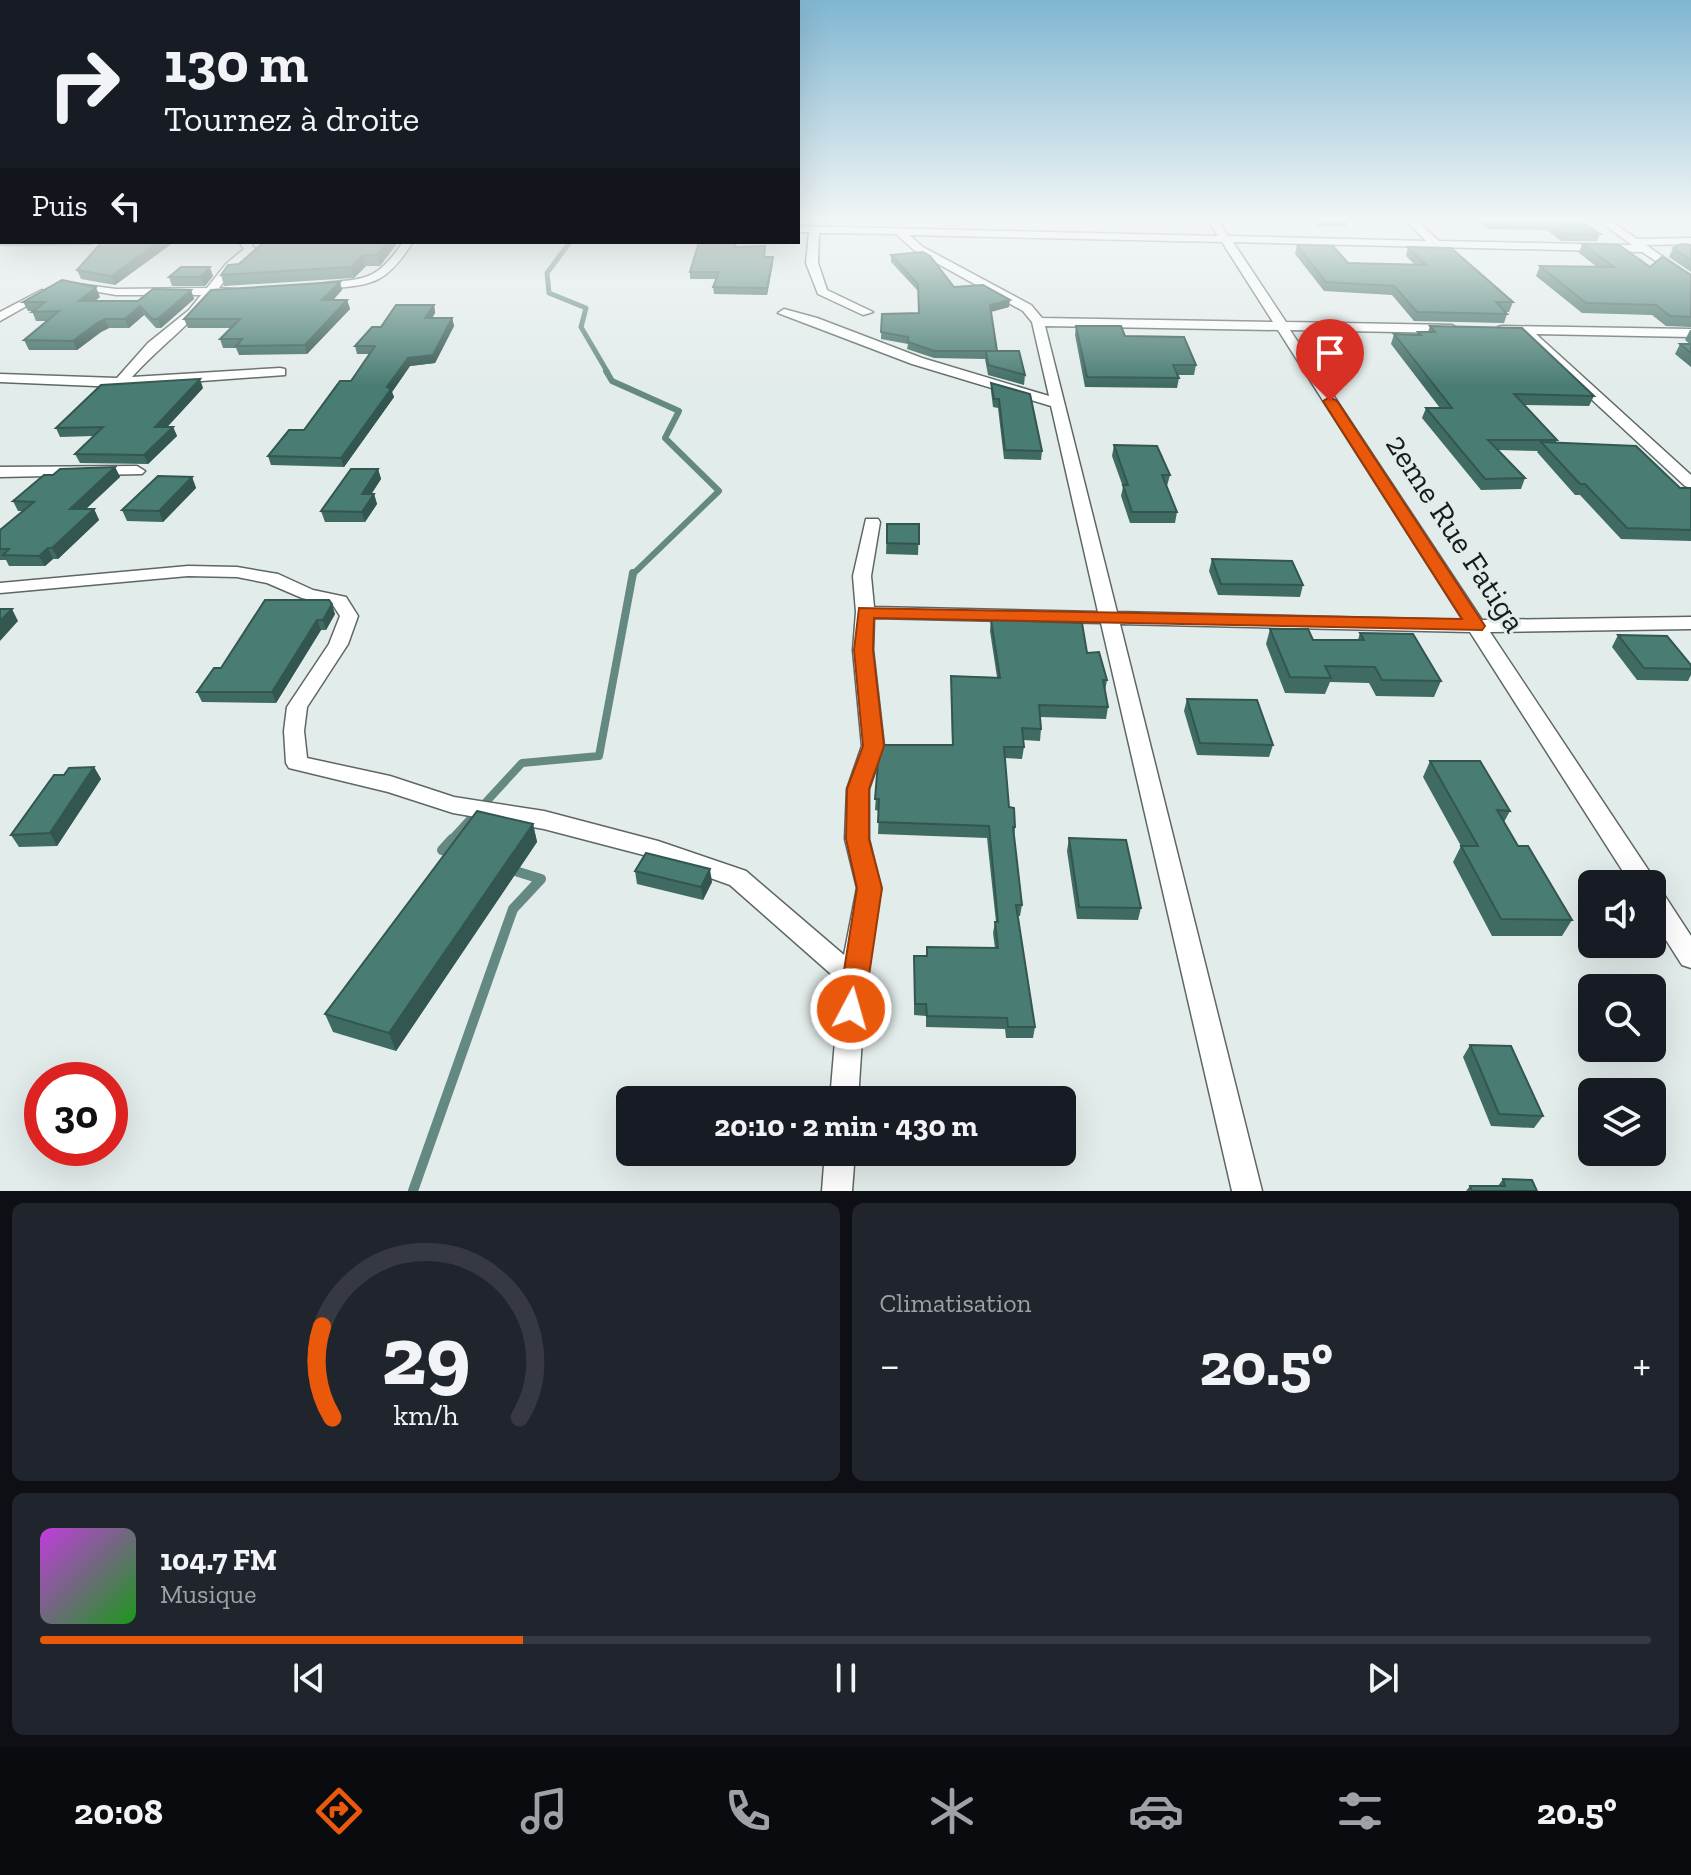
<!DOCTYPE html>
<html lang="fr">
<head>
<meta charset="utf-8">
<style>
	:root { --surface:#171b24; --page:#20242c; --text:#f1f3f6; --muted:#9ea1a6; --line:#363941; --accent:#ea580c }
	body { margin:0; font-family:"Zilla Slab",serif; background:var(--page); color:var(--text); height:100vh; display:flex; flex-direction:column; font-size:30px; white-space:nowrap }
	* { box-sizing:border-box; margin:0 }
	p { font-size:26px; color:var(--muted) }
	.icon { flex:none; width:44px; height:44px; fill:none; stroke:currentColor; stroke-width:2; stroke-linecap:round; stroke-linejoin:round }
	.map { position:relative; height:1191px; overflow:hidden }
	.side { display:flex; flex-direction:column; gap:12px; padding:12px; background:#0d0f14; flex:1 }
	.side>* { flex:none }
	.banner { position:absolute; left:0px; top:0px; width:800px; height:244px; box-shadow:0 8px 32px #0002; background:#171b24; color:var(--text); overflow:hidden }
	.tools { position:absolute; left:1578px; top:870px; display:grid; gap:16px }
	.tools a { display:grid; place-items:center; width:88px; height:88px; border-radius:12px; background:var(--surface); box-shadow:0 8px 32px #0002; font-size:40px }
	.speed { position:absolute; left:24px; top:1062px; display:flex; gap:16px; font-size:40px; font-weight:700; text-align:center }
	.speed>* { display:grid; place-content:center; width:104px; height:104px; border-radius:50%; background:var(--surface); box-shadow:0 8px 32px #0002; line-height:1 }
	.speed .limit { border:12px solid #d22; background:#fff; color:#111 }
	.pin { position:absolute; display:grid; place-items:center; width:68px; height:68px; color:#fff; margin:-82px -34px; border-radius:50% 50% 50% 0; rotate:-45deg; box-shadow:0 0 8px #0007 }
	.pin .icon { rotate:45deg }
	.me { position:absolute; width:88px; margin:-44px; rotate:6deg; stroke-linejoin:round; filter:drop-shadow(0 0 6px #0008) }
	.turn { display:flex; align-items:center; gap:28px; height:168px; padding:0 32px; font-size:36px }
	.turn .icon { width:104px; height:104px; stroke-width:2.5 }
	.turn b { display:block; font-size:56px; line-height:68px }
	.then { display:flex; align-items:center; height:76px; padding:0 32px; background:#0003; gap:16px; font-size:30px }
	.big { font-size:60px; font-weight:700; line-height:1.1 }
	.side .tile { flex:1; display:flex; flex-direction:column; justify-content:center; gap:12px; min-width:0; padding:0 28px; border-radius:12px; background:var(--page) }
	.side .dial { align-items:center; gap:0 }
	.dial svg { height:208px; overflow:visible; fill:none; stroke:var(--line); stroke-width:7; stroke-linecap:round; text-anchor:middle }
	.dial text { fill:var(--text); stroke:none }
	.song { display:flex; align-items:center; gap:24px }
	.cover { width:96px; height:96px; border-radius:12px; background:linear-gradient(135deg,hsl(290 70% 55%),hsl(120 70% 35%)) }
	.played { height:8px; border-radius:4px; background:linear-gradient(90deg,var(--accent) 30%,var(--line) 30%) }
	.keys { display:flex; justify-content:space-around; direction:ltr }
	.heat { display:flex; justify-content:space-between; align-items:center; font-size:44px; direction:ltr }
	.side .tiles { flex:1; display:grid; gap:12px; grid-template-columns:1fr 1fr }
	.tile:last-child { grid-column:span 2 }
	.trip { position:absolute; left:616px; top:1086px; width:460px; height:80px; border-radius:12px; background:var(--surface); box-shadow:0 8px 32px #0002; font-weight:700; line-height:80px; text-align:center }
	.dock { display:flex; height:128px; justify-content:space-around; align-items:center; background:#090b0e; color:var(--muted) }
	.dock .icon { width:56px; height:56px }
	.dock .current { color:var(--accent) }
	.dock b { font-size:36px; color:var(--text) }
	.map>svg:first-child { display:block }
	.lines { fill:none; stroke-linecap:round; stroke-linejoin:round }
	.stream-far3 { stroke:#648982; stroke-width:5 }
	.stream-far2 { stroke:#648982; stroke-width:6 }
	.stream-far1 { stroke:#648982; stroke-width:8 }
	.stream { stroke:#648982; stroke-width:10 }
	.street-casing { stroke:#5e6765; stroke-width:3 }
	.street { fill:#fff; fill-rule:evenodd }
	.wall { fill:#3f6b63 }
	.shaded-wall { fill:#335750 }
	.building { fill:#497c73; stroke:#335750; stroke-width:2 }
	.route { fill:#ea580c; stroke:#983908; stroke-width:2 }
	.labels { text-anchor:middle; stroke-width:6; stroke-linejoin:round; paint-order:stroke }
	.street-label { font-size:32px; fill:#181c1b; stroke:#e2ecea }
</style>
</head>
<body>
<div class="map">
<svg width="1691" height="1191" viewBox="0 0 1691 1191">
	<rect width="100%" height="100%" fill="#e2ecea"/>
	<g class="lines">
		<polyline class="stream-far3" points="570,242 547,273 549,293 586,308 581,327 608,373"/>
		<polyline class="stream-far2" points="606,371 612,381 679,411 665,438 719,491 632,575"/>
		<polyline class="stream-far1" points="450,841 522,763 599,756 633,573"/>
		<g class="stream">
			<polyline points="452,839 442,850 455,854"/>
			<polyline points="413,1191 513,909 541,879 509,869"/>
		</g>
		<defs>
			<g id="street">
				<path d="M1207,219H1217L1228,236L1426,241L1404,219H1415L1439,241L1632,245L1596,219H1608L1637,239L1691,238V244L1646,245L1691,276V284L1642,252L1233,242L1286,322L1452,325L1458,329L1452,333L1290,330L1482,620L1691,617V629L1490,632L1653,877L1656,884L1654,888L1661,890L1691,936V968L1682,965L1652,918V884H1631L1470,632L1120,624L1262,1191H1232L1101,623L874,618L873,650L884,746L869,789V839L881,888L866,978L858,1100H830L840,982L730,885L655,858L544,829L453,813L388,792L289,768L286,763L284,731L287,707L329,644L340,616L333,605L302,598L267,583L237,577L188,576L0,593V583L188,566L237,567L278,574L313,590L346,597L358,616L348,644L307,707L304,731L307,758L390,776L454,797L544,811L658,841L746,871L844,955L857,888L845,839L847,789L862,746L853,650L856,612L853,576L866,519H878L880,522L871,576L874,607L1098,612L1051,406L912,364L778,313L784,309L817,318L922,358L1049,396L1032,322L1023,311L915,251L896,234L819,233L818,263L827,290L873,312L863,315L818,294L806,263L809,232H798V226L1218,236ZM909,235L1222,242L1273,322L1042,318L1031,305L923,247ZM1045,326L1278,330L1463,620L1117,612Z"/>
				<path d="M239,242H250L255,249L234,268L219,288L235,289V293L214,295C190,325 158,348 132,377L280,368L285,369V375L120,387L0,382V374L117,378L148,343L189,310L201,295H116L70,287V283L116,289L207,288L226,264L244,249Z"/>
				<path d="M403,242H413C383,289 369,284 317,290L311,287L317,284C363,278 375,284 403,242Z"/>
				<polygon points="42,290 48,293 46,295 0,321 0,312"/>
				<polygon points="1502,326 1691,329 1691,337 1536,334 1691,475 1691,488 1685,486 1521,334 1498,333 1498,327"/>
				<polygon points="137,466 145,471 142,474 0,477 0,467"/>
				<polygon points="825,1152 855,1152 852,1191 822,1191"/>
			</g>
		</defs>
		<use href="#street" class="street-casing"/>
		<use href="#street" class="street"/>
	</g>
	<g class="wall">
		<polygon points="0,219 2,219 2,242 96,242 92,245 0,246"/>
		<polygon points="1035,219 1066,219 1065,222 1037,222"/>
		<polygon points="1312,219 1348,219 1347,226 1317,226"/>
		<polygon points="1476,219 1578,219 1600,234 1597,241 1561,241 1547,230 1488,229"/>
		<polygon points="102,242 174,242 115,285 81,279 77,270"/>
		<polygon points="398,242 380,266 366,266 354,278 224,286 221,275"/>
		<polygon points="1582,244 1650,267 1691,275 1691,327 1666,326 1652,315 1582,313 1536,276 1540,266 1597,267 1579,253"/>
		<polygon points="1297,245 1348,263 1414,264 1406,256 1408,247 1513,302 1509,312 1505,312 1507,314 1504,323 1414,321 1392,295 1324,291 1295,254"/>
		<polygon points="1691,245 1691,272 1669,257 1673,248"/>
		<polygon points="737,247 765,257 773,263 767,295 714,294 713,287 716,279 690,279 690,272"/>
		<polygon points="891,255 954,287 1009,307 991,312 997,351 1025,375 1024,385 988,375 985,359 934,358 907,349 908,344 881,339 882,314 919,313 918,291 891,262"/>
		<polygon points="213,276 205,286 172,286 169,277"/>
		<polygon points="340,282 342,290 333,300 347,300 350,309 307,354 239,355 236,348 223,348 220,339 231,328 188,328 184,319"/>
		<polygon points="191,290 194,299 161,328 156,328 144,315 129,328 109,328 101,332 77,350 29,350 24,340 47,321 36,321 32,311 28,311 23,302 100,297 95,301 138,301"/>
		<polygon points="434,305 435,313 432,318 452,318 454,326 435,363 410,366 392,392 394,397 344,467 271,465 268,456 304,430 351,381 369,354 357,354 355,346 381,327"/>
		<polygon points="1076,326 1196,365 1194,375 1177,375 1179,378 1177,388 1085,387 1075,335"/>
		<polygon points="1430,326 1594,396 1589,406 1524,405 1557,440 1556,442 1680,488 1691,488 1691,541 1621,539 1580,495 1575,495 1537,452 1538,451 1498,450 1525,478 1521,489 1481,490 1422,418 1426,408 1440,408 1391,344 1394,334 1417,335 1418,332 1428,332"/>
		<polygon points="1690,330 1691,330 1691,367 1675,354 1680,344 1690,344 1685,340"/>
		<polygon points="991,383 1042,451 1041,460 1004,459 998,408 993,407 991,391"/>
		<polygon points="203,388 167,427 173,427 177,436 148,464 80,463 75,454 93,436 60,437 56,428"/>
		<polygon points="1114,445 1170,475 1167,486 1177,512 1175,523 1130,523 1121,496 1123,487 1112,456"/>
		<polygon points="115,467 120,477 86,509 94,509 99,520 58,559 53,559 45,566 9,566 6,560 0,560 0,530 22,511 18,511 13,501 53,475"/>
		<polygon points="378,469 381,479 371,494 374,494 377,504 365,522 325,522 321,511"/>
		<polygon points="192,477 196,488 163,522 127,521 122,510"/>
		<polygon points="887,524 919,524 918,555 886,554"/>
		<polygon points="1212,559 1303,585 1300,597 1218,595 1209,571"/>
		<polygon points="265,600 335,614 326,630 321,630 276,703 202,702 197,692 221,668"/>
		<polygon points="991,620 1087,653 1107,680 1105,691 1108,707 1106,719 1040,717 1041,729 1040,741 1023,740 1024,747 1022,759 1005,758 1009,807 1015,827 1014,839 1022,905 1020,916 1018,916 1035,1027 1033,1038 1006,1038 1005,1029 926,1027 926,1016 914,1015 914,956 926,956 927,947 995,948 993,933 995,922 996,922 987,838 878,834 879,811 875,810 878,763 952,745 951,676 997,677 990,631"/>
		<polygon points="1270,629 1313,640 1358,640 1360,633 1441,681 1434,697 1376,696 1369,683 1330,682 1325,694 1285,693 1266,644"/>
		<polygon points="1618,635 1691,665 1691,675 1688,681 1637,680 1612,647"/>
		<polygon points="1187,699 1273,745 1269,757 1197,755 1184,711"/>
		<polygon points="1430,761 1510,811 1504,822 1518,846 1572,920 1562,936 1492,936 1453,862 1461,846 1423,777"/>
		<polygon points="94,767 101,779 57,846 19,847 11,835 64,775"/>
		<polygon points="533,824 537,842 396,1051 333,1032 325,1014"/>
		<polygon points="1069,838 1141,908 1138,920 1077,919 1067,851"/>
		<polygon points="635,871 712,882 703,900 637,884"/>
		<polygon points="1470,1045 1543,1116 1534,1128 1491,1126 1463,1057"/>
		<polygon points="1503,1179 1537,1191 1466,1191 1470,1186 1498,1186"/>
	</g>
	<g class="shaded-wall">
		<polygon points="159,242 174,242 115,285 111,276"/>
		<polygon points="388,242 398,242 380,266 377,255"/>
		<polygon points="363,255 366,266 354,278 351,267"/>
		<polygon points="773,257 773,263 767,295 767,288"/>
		<polygon points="210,267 213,276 205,286 201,277"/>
		<polygon points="340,282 342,290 325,309 322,300"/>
		<polygon points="96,287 100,297 83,310 79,301"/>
		<polygon points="191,290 194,299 161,328 158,319"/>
		<polygon points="347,300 350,309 307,354 305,345"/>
		<polygon points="1010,300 1009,307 989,312 990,305"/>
		<polygon points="434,305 435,313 427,326 425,318"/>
		<polygon points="140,306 144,315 129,328 125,319"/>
		<polygon points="452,318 454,326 435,363 410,366 392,392 394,397 344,467 341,458 408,358"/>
		<polygon points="105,319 109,328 101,332 77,350 73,341 97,323"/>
		<polygon points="200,379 203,388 159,436 155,427"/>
		<polygon points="173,427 177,436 148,464 144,455"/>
		<polygon points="115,467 120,477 75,519 70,509"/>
		<polygon points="378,469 381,479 365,504 362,494"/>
		<polygon points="192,477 196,488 163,522 159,511"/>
		<polygon points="374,494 377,504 365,522 362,512"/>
		<polygon points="94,509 99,520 58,559 52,548"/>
		<polygon points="48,548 53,559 45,566 39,556"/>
		<polygon points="332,604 335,614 326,630 323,620"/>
		<polygon points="12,609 18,621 0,641 0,621"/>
		<polygon points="317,620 321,630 276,703 272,692"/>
		<polygon points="94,767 101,779 57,846 50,833"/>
		<polygon points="533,824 537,842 396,1051 389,1033"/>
		<polygon points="710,869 712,882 703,900 701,887"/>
	</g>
	<g class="building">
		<rect x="0" y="219" width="2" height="18"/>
		<polygon points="1486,219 1578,219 1600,234 1564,234 1550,223 1490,222"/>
		<polygon points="102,242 159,242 111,276 77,270"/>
		<polygon points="264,242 388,242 377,255 363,255 351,267 221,275 228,265 239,264"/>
		<polygon points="699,242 736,242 735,247 765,246 764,257 773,257 767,288 713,287 719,272 690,272"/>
		<polygon points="1582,244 1619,245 1650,267 1662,257 1691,275 1691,317 1670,316 1656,305 1586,303 1540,266 1614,267"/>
		<polygon points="1682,244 1691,245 1691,260 1673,248"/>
		<polygon points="1297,245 1333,246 1348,263 1426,265 1408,247 1451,248 1513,302 1496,302 1507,314 1417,312 1394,286 1326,282"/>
		<polygon points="923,252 930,256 954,287 983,285 1010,300 990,305 997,351 934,351 908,342 908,337 881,332 882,314 919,313 918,284 891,255"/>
		<polygon points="181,267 210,267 201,277 169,277"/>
		<polygon points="62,280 96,287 79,301 138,301 153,289 191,290 158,319 152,319 140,306 125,319 105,319 97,323 73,341 24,340 59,311 32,312 45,302 23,302"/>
		<polygon points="340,282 322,300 347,300 305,345 236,346 242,339 220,339 240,319 184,319 211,290"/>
		<polygon points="396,305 434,305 425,318 452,318 433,355 408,358 387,387 391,389 341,458 268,456 289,430 304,430 340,381 351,381 375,346 355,346 372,327 381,327"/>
		<polygon points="1076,326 1121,326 1125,336 1184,337 1196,365 1173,365 1179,378 1087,377"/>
		<polygon points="1430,326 1522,328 1594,396 1514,394 1557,440 1488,440 1525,478 1485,479 1426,408 1452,408 1394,334 1421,335 1418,332 1435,332"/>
		<polygon points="1680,344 1691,344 1691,353"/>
		<polygon points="986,351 1019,351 1025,375 988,365"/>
		<polygon points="200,379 155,427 173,427 144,455 75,454 103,427 56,428 101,385"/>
		<polygon points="991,383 1030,394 1042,451 1005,450 999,399 994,399"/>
		<polygon points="1541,442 1636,446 1680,488 1691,488 1691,530 1627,528 1585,484 1580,484"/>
		<polygon points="1114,445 1157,446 1170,475 1162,475 1177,512 1132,512 1123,485 1128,485"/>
		<polygon points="115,467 70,509 94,509 52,548 48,548 39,556 3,555 9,549 0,549 0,530 34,502 13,501 44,475 53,475 60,469"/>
		<polygon points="351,469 378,469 362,494 374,494 362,512 321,511"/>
		<polygon points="158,476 192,477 159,511 122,510"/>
		<polygon points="887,524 919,524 919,544 887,543"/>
		<polygon points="1212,559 1292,561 1303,585 1221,584"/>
		<polygon points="265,600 329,600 332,604 323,620 317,620 272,692 197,692 214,668 221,668"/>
		<polygon points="0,609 12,609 0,621"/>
		<polygon points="991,620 1082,623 1087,653 1099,652 1107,680 1103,680 1108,707 1039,705 1041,729 1022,728 1024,747 1004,747 1009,807 1014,808 1015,827 1013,827 1022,905 1016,905 1035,1027 1008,1027 1007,1018 927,1016 926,1004 915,1004 914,956 927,956 927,947 998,948 995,922 998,922 989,826 878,822 879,799 875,799 878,763 884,745 953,745 951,676 1000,678"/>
		<polygon points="1270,629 1308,629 1313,640 1364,640 1360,633 1413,634 1441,681 1382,680 1375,667 1325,666 1331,678 1290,677"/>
		<polygon points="1618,635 1667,636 1691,665 1691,669 1644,668"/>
		<polygon points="1187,699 1257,700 1273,745 1200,743"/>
		<polygon points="1430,761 1480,761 1510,811 1497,810 1518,846 1528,846 1572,920 1501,919 1461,846 1478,846"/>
		<polygon points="94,767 50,833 11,835 54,775 64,775 69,768"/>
		<polygon points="477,811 533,824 389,1033 325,1014"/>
		<polygon points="1069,838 1126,840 1141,908 1079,907"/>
		<polygon points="646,853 710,869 701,887 635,871"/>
		<polygon points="1470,1045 1511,1046 1543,1116 1499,1114"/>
		<polygon points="1503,1179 1532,1180 1537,1191 1472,1191 1470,1186 1505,1186"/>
	</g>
	<linearGradient id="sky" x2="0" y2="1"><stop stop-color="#80b6d1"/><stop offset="0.57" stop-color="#f2f6f6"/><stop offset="1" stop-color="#f2f6f6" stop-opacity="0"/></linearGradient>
	<rect width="1691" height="386" fill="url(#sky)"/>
	<polygon class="route" points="1330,397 1337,401 1485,626 1482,630 874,618 873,650 884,746 869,789 869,839 882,888 864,1009 861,1017 851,1021 841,1017 838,1009 857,888 846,839 847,789 863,746 854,650 859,608 1462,619 1323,401"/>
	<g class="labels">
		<g class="street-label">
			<text transform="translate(1456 533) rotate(57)" y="11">2eme Rue Fatiga</text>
		</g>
	</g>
</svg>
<div class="tools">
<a><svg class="icon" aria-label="sound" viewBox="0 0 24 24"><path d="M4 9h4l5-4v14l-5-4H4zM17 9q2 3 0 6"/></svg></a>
<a><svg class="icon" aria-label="search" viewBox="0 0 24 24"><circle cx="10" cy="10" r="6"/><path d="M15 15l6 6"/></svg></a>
<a><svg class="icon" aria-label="layers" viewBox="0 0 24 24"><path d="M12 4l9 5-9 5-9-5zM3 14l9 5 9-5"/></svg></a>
</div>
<div class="speed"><div class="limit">30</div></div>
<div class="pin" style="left:1330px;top:401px;background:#d93025"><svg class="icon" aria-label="arrive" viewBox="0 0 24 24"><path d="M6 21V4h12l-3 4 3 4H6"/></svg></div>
<svg class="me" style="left:851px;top:1009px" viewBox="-20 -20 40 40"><circle r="17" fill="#ea580c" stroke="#fff" stroke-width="3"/><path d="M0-11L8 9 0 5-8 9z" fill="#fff"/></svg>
<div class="trip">20:10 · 2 min · 430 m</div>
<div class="banner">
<div class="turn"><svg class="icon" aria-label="right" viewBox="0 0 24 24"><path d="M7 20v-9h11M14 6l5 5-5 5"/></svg><div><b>130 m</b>Tournez à droite</div></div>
<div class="then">Puis<svg class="icon" aria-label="left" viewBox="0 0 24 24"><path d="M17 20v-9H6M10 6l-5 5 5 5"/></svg></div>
</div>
</div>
<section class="side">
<div class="tiles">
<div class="tile dial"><svg viewBox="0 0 100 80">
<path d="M14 69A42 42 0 1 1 86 69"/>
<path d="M14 69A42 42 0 0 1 10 34" stroke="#ea580c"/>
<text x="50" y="56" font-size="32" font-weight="700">29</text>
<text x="50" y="72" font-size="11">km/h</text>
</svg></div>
<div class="tile"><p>Climatisation</p>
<div class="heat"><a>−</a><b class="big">20.5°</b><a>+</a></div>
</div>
<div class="tile">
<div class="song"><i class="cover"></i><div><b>104.7 FM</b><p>Musique</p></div></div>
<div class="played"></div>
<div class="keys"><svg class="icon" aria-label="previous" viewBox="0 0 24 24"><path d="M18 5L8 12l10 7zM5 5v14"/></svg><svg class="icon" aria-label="pause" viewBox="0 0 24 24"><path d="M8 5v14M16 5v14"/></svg><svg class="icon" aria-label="next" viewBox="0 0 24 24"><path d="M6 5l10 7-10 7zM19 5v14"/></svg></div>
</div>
</div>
</section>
<nav class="dock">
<b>20:08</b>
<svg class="icon current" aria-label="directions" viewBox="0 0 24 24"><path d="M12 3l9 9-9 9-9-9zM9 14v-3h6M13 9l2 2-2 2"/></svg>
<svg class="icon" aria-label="music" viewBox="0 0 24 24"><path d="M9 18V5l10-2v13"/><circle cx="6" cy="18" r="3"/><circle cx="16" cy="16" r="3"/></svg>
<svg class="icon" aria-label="phone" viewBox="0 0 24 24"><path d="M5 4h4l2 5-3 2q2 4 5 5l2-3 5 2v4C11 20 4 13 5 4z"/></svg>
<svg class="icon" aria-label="climate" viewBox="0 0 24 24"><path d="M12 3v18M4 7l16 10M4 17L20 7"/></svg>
<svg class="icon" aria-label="car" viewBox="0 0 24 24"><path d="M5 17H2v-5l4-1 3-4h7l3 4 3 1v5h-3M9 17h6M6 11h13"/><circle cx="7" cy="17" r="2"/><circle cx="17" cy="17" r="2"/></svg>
<svg class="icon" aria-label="filters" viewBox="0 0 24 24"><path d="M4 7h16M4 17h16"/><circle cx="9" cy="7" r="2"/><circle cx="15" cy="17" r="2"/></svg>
<b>20.5°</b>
</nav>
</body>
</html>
